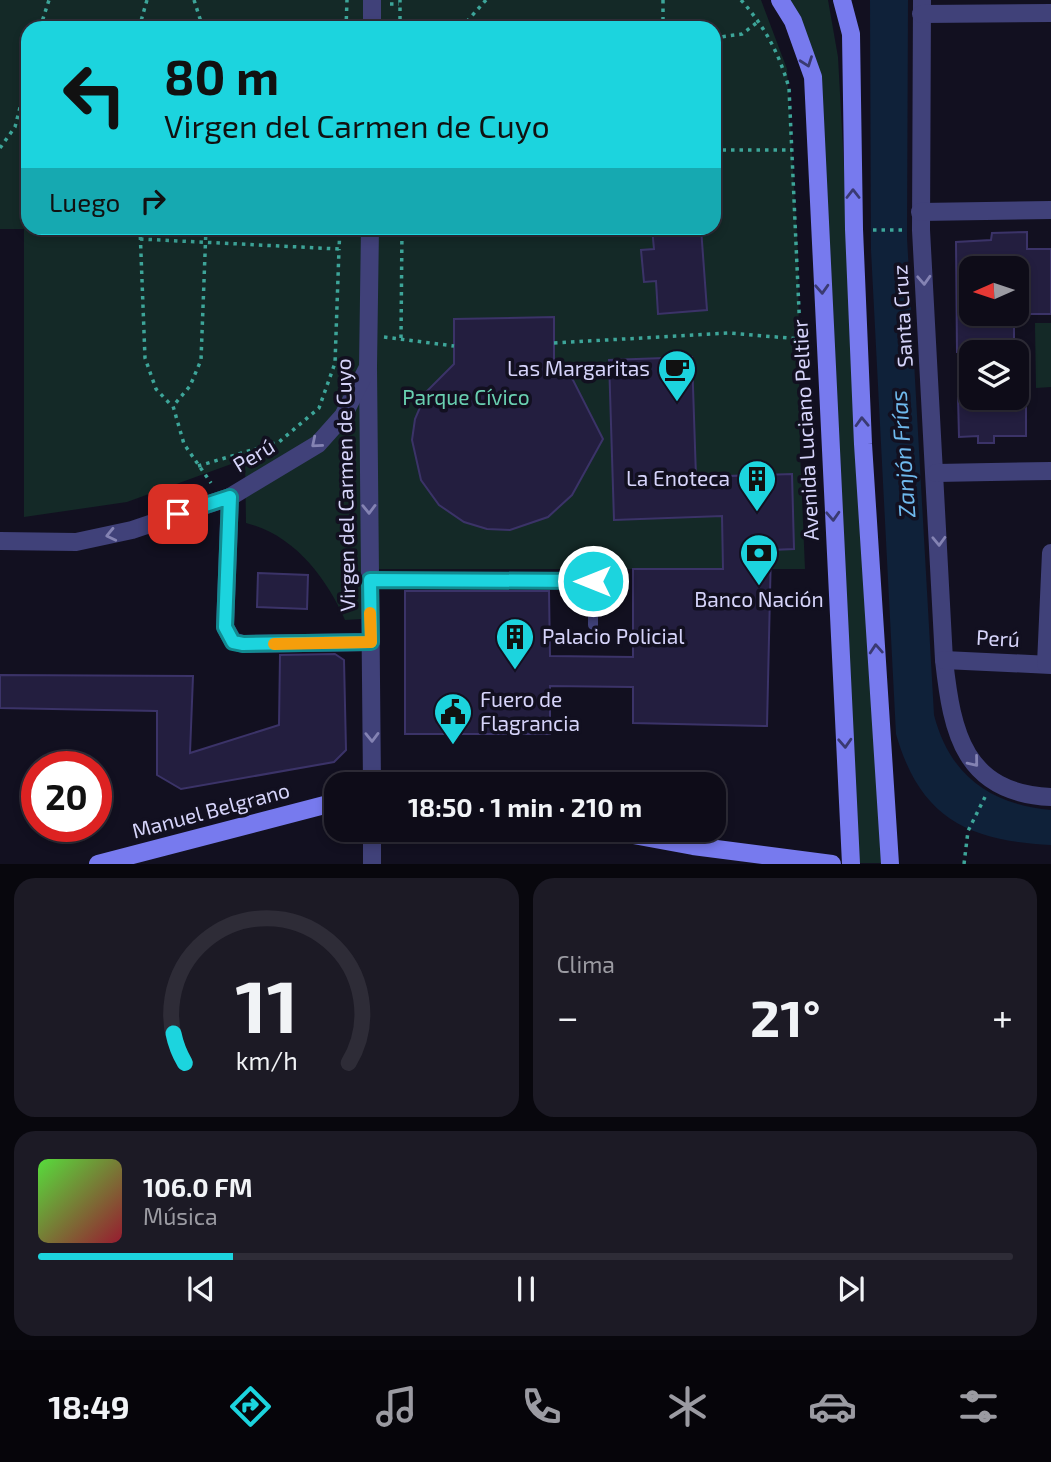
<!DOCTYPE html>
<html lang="es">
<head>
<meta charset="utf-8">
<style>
	:root { --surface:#0e0c18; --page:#1c1a25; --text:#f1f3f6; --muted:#9b9ba2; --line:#2e2c37; --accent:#1cd4de }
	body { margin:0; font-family:"Exo 2",sans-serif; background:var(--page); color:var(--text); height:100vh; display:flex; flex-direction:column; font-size:26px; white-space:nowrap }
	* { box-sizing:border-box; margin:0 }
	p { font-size:23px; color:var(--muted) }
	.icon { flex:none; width:38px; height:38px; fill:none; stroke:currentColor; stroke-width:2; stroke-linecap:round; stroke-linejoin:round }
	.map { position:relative; height:864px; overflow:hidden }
	.side { display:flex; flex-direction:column; gap:14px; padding:14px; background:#08070d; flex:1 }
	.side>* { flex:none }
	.guide { position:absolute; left:21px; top:21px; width:700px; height:214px; border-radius:21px; box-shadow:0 4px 10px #0003,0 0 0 2px var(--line); background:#1cd4de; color:#111; overflow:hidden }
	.needle { width:46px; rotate:267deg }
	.buttons { position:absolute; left:959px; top:256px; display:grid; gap:14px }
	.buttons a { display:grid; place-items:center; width:70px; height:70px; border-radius:14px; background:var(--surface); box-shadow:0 4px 10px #0003,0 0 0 2px var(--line); font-size:35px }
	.speed { position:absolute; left:21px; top:751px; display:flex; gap:14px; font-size:35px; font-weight:700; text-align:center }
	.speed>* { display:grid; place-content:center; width:91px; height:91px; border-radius:50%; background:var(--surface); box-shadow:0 4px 10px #0003,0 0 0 2px var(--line); line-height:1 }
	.speed .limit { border:10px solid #d22; background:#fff; color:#111 }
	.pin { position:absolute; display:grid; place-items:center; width:60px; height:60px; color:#fff; margin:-30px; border-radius:14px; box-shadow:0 4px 10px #0006 }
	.me { position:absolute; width:77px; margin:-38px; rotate:270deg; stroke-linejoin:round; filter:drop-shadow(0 0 5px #0008) }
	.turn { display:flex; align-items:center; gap:24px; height:147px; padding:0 28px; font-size:32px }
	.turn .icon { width:91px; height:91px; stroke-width:2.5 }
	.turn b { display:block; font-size:49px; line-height:60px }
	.then { display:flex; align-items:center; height:66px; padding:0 28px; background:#0003; gap:14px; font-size:26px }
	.big { font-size:52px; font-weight:700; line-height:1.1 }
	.side .tile { flex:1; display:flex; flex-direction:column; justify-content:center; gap:10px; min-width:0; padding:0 24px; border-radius:21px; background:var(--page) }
	.side .dial { align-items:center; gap:0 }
	.dial svg { height:182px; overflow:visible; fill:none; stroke:var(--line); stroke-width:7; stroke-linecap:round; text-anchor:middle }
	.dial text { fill:var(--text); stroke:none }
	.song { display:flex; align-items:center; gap:21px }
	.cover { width:84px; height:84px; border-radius:10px; background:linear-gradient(135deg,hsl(110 70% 55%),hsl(350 70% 35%)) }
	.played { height:7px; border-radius:4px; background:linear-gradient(90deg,var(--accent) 20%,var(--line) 20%) }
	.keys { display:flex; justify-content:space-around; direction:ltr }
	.heat { display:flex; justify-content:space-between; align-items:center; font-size:38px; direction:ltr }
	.side .tiles { flex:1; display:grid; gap:14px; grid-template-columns:1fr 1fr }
	.tile:last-child { grid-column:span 2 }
	.trip { position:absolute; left:324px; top:772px; width:402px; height:70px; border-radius:21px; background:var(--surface); box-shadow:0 4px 10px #0003,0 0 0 2px var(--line); font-weight:700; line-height:70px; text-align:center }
	.tab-bar { display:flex; height:112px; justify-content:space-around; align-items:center; background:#06050a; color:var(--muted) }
	.tab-bar .icon { width:49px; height:49px }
	.tab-bar .on { color:var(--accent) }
	.tab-bar b { font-size:32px; color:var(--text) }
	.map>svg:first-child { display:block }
	.green { fill:#142927; fill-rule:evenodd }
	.water { fill:#0f2139 }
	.building { fill:#231e3f; stroke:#3b3368; stroke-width:2 }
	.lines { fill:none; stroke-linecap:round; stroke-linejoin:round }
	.path { stroke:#3da599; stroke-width:3.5; stroke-dasharray:3.5 5; stroke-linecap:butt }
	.service { stroke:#404179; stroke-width:10 }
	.minor { stroke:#404179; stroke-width:18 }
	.tertiary { stroke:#404179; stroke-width:18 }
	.secondary { stroke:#777aee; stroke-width:18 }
	.oneway { stroke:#3a3a72 }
	.oneway2 { stroke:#8483b3 }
	.route-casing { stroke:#128a90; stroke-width:18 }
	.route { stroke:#1cd4de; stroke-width:12 }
	.slow { stroke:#f59e0b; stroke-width:12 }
	.labels { text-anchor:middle; stroke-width:7; stroke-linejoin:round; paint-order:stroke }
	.street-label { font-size:21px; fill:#d6d4fa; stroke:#121020 }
	.poi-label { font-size:21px; fill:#d6d4fa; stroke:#121020; text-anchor:end }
	.park-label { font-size:21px; fill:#69d0b1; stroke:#121020 }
	.water-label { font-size:23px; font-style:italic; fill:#6fb9ed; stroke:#121020 }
</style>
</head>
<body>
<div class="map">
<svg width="1051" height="864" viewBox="0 0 1051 864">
	<rect width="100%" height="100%" fill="#121020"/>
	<g class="green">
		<path d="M0,0H761L787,69L798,254L800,451L805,569H363L361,619L345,620C326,577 294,535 246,523L245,459L127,502L24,517V229H0ZM28,28H714V228H28Z"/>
		<polygon points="785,0 828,0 838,57 882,863 858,863 817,75"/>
		<polygon points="1035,323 1051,323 1051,387 1036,388"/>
	</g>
	<path class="water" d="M870,0H908L907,238L934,715C950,776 990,804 1051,810V845C968,841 920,818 896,734L871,250Z"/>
	<g class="building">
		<polygon points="652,228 701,228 707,310 658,314 656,281 644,282 641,250 654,249"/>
		<polygon points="1027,232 1027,249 1051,249 1051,314 1017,314 1017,268 971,268 971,313 1014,313 1014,352 957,352 956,242 991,240 992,233"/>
		<polygon points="554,317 554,362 573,380 603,439 572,495 548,517 510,530 487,529 464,522 439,505 421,480 412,440 415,419 427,391 454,364 454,319"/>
		<polygon points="692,357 696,477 792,474 794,549 771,550 767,726 633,723 633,687 550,686 550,734 405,734 405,591 549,591 550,656 633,657 633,569 723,569 722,516 614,520 609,360"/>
		<polygon points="958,397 1026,397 1026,436 994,436 994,443 978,443 978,436 959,437"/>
		<polygon points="258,573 308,575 307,609 257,607"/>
		<polygon points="335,654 344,660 346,750 334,762 181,789 157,775 157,711 0,708 0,675 193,676 190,753 279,725 280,655"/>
	</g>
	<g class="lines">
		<g class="path">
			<polyline points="194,0 203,28"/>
			<polyline points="663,0 663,28"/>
			<path d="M741,0C765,27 779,53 789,88L805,444"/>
			<polyline points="390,4 399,4"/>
			<polyline points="40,28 49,0"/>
			<polyline points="139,28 147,0"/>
			<polyline points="346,28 347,0"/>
			<polyline points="400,28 400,0"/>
			<polyline points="461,28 486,0"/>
			<polyline points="714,38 742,34 759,21"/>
			<polyline points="0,148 15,127 28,76"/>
			<polyline points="714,150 792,150"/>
			<polyline points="140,228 145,358 156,389 172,406"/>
			<polyline points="206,228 201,360 190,386 173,406 184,444 211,483"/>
			<polyline points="873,230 904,230"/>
			<polyline points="140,239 339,249 340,228"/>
			<polyline points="384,337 454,346"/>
			<polyline points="401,338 402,228"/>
			<polyline points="554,343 729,333 800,339"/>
			<polyline points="198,466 279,442 319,408 335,363 339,249"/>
			<polyline points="964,864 968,831 985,797"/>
		</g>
		<polyline class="service" points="370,580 593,581 593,625"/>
		<g class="minor">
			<path d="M922,0L921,230L944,660C952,733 964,793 1051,797"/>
			<polyline points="921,14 1051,13"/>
			<polyline points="920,212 1051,210"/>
			<polyline points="368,367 372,784"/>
			<polyline points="936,473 1051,471"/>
			<polyline points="230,497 225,627 233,641 243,644 371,642"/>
			<polyline points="944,660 1051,665"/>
			<polyline points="1046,664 1051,553"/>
			<polyline points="372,864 372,830"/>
		</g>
		<g class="tertiary">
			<polyline points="372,28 372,0"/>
			<polyline points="0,541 76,542 132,530 230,497 318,444 343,416 368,367 370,228"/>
		</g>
		<g class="secondary">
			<polyline points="780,0 793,21 813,77 851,864"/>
			<polyline points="842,0 851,34 854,229 863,444 890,864"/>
			<polyline points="606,830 693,846 832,864"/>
			<polyline points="98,864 336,802"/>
		</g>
	</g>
	<defs><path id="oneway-chevron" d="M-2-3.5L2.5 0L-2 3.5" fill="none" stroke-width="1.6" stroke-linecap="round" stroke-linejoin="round" transform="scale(1.75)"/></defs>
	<g class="oneway">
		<use href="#oneway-chevron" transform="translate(807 62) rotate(70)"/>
		<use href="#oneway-chevron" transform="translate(853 194) rotate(-90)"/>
		<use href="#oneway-chevron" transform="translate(822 289) rotate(87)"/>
		<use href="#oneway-chevron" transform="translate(862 422) rotate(-92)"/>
		<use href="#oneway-chevron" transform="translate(833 516) rotate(87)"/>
		<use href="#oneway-chevron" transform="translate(876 649) rotate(-94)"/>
		<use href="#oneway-chevron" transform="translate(845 743) rotate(87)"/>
	</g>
	<g class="oneway2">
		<use href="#oneway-chevron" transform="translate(924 280) rotate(87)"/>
		<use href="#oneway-chevron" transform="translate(316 443) rotate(140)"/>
		<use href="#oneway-chevron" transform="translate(369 509) rotate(89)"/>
		<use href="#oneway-chevron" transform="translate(111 535) rotate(167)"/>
		<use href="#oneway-chevron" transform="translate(939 541) rotate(88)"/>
		<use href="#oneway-chevron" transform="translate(372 737) rotate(89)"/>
		<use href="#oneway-chevron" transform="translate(974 762) rotate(51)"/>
	</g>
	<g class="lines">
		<defs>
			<polyline id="route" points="178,514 230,497 225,627 233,642 243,644 371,642 370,580 593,581"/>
		</defs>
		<use href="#route" class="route-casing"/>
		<use href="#route" class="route"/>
		<polyline class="slow" points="274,644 371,642 370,613"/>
	</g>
	<defs>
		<symbol id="cafe-pin" viewBox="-11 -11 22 30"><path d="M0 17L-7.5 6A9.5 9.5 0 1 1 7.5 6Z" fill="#1cd4de" stroke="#121020"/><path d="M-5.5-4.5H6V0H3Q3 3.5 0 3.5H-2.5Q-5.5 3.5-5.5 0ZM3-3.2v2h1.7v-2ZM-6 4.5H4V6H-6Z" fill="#111"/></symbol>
		<symbol id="building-pin" viewBox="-11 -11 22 30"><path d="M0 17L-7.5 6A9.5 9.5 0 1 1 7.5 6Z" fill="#1cd4de" stroke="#121020"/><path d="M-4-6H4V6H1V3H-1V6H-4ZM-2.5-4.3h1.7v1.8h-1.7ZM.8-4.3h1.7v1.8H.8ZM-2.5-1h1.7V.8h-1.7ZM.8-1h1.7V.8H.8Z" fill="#111"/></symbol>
		<symbol id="bank-pin" viewBox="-11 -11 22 30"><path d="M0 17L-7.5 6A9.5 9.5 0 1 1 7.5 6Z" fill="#1cd4de" stroke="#121020"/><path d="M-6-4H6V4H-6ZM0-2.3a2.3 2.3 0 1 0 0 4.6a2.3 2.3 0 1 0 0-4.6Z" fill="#111"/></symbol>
		<symbol id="civic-pin" viewBox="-11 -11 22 30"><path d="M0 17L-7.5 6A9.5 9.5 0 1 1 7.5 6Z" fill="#1cd4de" stroke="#121020"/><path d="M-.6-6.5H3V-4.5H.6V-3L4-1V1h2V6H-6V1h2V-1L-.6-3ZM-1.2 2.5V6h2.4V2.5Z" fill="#111"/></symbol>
	</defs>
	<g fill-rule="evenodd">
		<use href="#cafe-pin" x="655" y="347" width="44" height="60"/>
		<use href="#building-pin" x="735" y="457" width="44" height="60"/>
		<use href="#bank-pin" x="737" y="531" width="44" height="60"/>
		<use href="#building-pin" x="493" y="615" width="44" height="60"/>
		<use href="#civic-pin" x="431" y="690" width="44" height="60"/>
	</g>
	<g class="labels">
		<g class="street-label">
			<text transform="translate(903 316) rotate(-93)" y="7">Santa Cruz</text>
			<text transform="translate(806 430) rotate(-93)" y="7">Avenida Luciano Peltier</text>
			<text transform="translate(254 456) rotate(-31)" y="7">Perú</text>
			<text transform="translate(346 485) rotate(-91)" y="7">Virgen del Carmen de Cuyo</text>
			<text transform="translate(998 639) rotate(3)" y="7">Perú</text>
			<text transform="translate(211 811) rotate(-15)" y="7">Manuel Belgrano</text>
		</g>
		<g class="poi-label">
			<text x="650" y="376">Las Margaritas</text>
			<text x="730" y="486">La Enoteca</text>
			<text x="759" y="607" text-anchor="middle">Banco Nación</text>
			<text x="542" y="644" text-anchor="start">Palacio Policial</text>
			<text x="480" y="707" text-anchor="start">Fuero de<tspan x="480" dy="24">Flagrancia</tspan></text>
		</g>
		<g class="park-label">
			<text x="466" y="405">Parque Cívico</text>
		</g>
		<g class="water-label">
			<text transform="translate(903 454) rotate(-94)" y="8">Zanjón Frías</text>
		</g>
	</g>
</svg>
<div class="buttons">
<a><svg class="needle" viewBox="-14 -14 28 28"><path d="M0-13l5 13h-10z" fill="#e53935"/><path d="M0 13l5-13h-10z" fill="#9b9ba2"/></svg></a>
<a><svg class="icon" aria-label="layers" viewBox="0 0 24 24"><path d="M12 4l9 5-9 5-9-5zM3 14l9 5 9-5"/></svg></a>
</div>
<div class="speed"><div class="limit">20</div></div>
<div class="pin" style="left:178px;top:514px;background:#d93025"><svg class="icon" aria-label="arrive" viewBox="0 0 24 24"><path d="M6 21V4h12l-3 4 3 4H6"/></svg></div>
<svg class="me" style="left:593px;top:581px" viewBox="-20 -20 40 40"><circle r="17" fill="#1cd4de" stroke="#fff" stroke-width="3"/><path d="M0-11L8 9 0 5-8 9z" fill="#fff"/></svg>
<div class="trip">18:50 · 1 min · 210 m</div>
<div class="guide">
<div class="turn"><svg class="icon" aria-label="left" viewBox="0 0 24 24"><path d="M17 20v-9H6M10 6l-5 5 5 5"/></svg><div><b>80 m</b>Virgen del Carmen de Cuyo</div></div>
<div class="then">Luego<svg class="icon" aria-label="right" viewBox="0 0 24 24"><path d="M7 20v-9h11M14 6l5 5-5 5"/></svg></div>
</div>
</div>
<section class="side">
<div class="tiles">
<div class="tile dial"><svg viewBox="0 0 100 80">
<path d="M14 69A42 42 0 1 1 86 69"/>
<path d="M14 69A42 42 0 0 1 9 56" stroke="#1cd4de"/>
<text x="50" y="56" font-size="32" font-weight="700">11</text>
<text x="50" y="72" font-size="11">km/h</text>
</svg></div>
<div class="tile"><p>Clima</p>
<div class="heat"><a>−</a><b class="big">21°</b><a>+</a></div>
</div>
<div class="tile">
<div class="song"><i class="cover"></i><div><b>106.0 FM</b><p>Música</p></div></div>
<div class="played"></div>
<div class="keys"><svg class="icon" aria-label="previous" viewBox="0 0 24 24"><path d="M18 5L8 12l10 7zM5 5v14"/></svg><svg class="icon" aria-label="pause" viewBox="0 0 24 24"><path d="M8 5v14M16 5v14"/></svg><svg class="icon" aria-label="next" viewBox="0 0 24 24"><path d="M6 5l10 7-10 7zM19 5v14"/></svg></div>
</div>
</div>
</section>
<nav class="tab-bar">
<b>18:49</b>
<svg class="icon on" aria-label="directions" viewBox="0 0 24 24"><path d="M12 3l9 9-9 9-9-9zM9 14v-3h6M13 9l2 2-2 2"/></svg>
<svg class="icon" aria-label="music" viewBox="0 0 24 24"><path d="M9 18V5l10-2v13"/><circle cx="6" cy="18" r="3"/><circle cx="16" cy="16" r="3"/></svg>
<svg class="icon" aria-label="phone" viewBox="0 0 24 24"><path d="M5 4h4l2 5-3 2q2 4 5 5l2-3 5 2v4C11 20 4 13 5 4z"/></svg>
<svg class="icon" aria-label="climate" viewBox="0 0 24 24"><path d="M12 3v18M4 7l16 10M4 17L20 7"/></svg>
<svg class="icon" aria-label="car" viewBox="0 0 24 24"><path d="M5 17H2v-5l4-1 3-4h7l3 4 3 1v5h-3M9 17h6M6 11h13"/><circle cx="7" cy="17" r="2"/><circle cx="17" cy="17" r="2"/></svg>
<svg class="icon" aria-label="filters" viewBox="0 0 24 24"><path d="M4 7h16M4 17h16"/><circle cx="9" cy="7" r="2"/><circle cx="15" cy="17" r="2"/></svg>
</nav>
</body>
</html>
